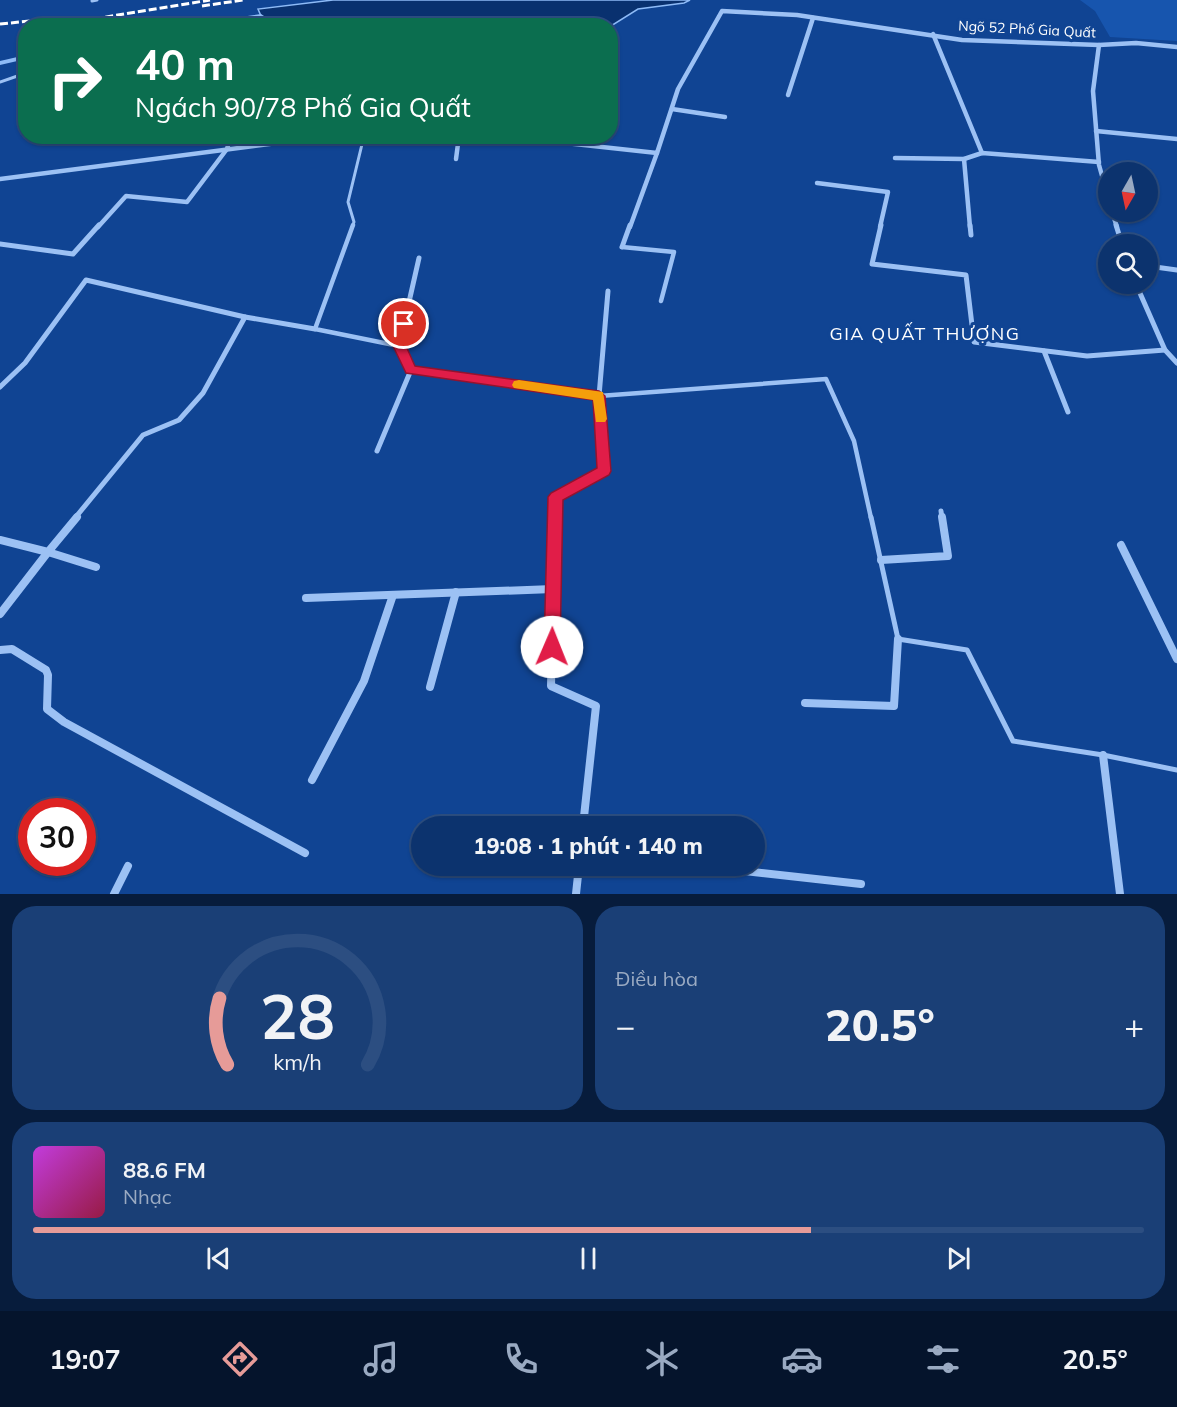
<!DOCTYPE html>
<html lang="vi">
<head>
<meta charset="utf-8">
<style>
	:root { --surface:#0c336e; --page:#1a3f76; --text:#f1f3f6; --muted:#9aaac2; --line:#2c4e81; --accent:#e69b98 }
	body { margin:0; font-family:Mulish,sans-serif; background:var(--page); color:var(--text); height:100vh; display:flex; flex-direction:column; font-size:22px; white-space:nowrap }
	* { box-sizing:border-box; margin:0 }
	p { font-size:20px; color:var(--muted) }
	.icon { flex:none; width:33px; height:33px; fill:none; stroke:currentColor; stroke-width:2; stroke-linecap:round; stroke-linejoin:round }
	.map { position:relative; height:894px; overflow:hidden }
	.drawer { display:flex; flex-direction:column; gap:12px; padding:12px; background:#071c3c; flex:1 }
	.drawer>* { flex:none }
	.top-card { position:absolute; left:18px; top:18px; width:600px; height:126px; border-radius:24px; box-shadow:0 2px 4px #0004,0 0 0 2px var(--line); background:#0b6e4f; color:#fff; overflow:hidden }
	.needle { width:39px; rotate:189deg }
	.fabs { position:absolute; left:1098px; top:162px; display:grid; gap:12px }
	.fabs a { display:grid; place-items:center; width:60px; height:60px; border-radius:50%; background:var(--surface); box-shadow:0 2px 4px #0004,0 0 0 2px var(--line); font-size:30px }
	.speed { position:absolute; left:18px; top:798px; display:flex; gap:12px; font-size:30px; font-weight:700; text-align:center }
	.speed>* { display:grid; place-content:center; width:78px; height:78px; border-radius:50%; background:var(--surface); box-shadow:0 2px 4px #0004,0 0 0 2px var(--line); line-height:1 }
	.speed .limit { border:9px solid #d22; background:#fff; color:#111 }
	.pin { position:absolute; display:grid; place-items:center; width:51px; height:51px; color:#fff; margin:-26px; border:3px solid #fff; border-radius:50%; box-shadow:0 2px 6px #0007 }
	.me { position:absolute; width:66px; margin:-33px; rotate:1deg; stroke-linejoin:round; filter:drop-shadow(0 0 4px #0008) }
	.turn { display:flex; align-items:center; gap:21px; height:126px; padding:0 18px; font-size:27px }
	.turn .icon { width:78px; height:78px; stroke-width:2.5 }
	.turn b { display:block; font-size:42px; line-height:51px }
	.big { font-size:45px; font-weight:800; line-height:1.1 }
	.drawer .tile { flex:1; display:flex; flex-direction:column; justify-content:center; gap:9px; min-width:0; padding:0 21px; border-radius:24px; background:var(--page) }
	.drawer .dial { align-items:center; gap:0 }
	.dial svg { height:156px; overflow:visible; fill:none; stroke:var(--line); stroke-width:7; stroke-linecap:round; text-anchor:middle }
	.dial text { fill:var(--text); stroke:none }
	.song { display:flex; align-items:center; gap:18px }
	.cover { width:72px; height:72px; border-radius:9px; background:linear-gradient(135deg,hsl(290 70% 55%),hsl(340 70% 35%)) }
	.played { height:6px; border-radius:3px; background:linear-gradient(90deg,var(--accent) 70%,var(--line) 70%) }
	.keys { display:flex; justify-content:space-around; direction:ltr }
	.heat { display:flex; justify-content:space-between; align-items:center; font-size:33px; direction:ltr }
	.drawer .tiles { flex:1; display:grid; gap:12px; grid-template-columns:1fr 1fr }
	.tile:last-child { grid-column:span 2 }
	.trip { position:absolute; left:411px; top:816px; width:354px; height:60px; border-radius:30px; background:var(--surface); box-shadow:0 2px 4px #0004,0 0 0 2px var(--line); font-weight:800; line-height:60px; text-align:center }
	.menu { display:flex; height:96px; justify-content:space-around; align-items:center; background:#05142c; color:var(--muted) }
	.menu .icon { width:42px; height:42px }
	.menu .on { color:var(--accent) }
	.menu b { font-size:27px; color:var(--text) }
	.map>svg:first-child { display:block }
	.green { fill:#1755ae }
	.water { fill:#09316f; stroke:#8ebbf7; stroke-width:1.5 }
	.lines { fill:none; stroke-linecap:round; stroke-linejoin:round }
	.stream { fill:#8ebbf7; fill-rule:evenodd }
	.service-far2 { stroke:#9cc1f4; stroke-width:3 }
	.service-far1 { stroke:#9cc1f4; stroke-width:4.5 }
	.service { stroke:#9cc1f4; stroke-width:5 }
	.minor-far2 { stroke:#9cc1f4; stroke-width:4.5 }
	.minor-far1 { stroke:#9cc1f4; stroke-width:5 }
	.minor { stroke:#9cc1f4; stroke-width:8 }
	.rail { stroke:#fff; stroke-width:3; stroke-dasharray:8 3; stroke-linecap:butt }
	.route { fill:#e11d48; stroke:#92132f; stroke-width:1.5 }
	.slow { fill:#f59e0b }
	.labels { text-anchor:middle; stroke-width:6; stroke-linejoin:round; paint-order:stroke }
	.far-street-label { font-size:14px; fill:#fff; stroke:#104493 }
	.neighbourhood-label { font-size:18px; letter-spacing:1.5px; fill:#fff; stroke:#104493 }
</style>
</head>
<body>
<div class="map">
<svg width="1177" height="894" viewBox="0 0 1177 894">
	<rect width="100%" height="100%" fill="#104493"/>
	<polygon class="green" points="1080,0 1177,0 1177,41 1110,37 1095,11"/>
	<polygon class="water" points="333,0 690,0 684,3 638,9 611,26 265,25 258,9"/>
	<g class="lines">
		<g class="stream">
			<polygon points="261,14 264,16 263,17 201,26 180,26"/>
			<polygon points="26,55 26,59 0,65 0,61"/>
		</g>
		<g class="service-far2">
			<polyline points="92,1 97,0"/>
			<polyline points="0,82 26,73"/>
			<polyline points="352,227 354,222 348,202 364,136"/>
		</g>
		<g class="service-far1">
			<polyline points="353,225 315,329 399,346 411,370 599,396 826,379 854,441 871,518"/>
			<polyline points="622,247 674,252 661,301"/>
		</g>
		<polyline class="service" points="871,517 898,639 967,650 1013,741 1103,755 1177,770"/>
		<g class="minor-far2">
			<polyline points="933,34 982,153"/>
			<polyline points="1099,45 1093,91 1099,165 1108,197"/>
			<polyline points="788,95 813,18"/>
			<polyline points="672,109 725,117"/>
			<polyline points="1096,131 1177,139"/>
			<polyline points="501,136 657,153 678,89 722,11 797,15 962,40 1099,45 1136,43 1177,47"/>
			<polyline points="895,158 964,159 982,153 1099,162"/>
			<polyline points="456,159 459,136"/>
			<polyline points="964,159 970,227"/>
			<polyline points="0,179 331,136"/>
			<polyline points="817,183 888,192 880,227"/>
			<polyline points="1112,212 1117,227"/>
			<polyline points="98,227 126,196 187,202 227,149 231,136"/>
			<polyline points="630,227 657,153"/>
		</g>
		<g class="minor-far1">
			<polyline points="881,225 872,264 966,275 974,342 1087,356 1165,350"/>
			<polyline points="970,225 971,235"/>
			<polyline points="1116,225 1122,244"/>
			<polyline points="0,244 73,254 99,225"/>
			<polyline points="622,247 630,225"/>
			<polyline points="1148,266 1177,270"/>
			<polyline points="1136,284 1165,350 1177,363"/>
			<polyline points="245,317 315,329"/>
			<polyline points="399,346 419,258"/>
			<polyline points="1044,351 1068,412"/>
			<polyline points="0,387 25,363 86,280 245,317 203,393 179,420 143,435 75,518"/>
			<polyline points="377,451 411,370"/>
			<polyline points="941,511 942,518"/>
			<polyline points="555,518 556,497 604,471 599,396 608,291"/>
		</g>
		<g class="minor">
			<polyline points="555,517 551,686 596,706 583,826"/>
			<polyline points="0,540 48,552 77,517"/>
			<polyline points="1121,545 1177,659"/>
			<polyline points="881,560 948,556 942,517"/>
			<polyline points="306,598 553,589"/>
			<polyline points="0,614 48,552 96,567"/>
			<polyline points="0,650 12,649 46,670 48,675 47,709 64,722 305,853"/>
			<polyline points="430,687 456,592"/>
			<polyline points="805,703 894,706 898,639"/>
			<polyline points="1103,755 1120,894"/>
			<polyline points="312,780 364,681 393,595"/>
			<polyline points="700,866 861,884"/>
			<polyline points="114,894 128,866"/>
			<polyline points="576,894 579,866"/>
		</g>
		<g class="rail">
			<polyline points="202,6 243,0"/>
			<polyline points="0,24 60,18"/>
			<polyline points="112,25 137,19"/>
			<polyline points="51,26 210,0"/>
		</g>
	</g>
	<polygon class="route" points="404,320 411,324 406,346 415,366 599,391 605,396 611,471 609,475 563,500 560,647 557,653 552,655 546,653 544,647 548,497 551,493 597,468 593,400 406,373 393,346 398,324"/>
	<polygon class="slow" points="519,380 603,392 607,419 605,422 596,422 593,400 514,388 512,385 514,381"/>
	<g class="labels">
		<g class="far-street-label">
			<text transform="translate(1027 29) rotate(3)" y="5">Ngõ 52 Phố Gia Quất</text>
		</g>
		<g class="neighbourhood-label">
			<text x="925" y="340">GIA QUẤT THƯỢNG</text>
		</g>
	</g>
</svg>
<div class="fabs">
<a><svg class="needle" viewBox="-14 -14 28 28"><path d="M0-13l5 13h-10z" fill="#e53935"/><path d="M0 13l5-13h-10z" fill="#9aaac2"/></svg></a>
<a><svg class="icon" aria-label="search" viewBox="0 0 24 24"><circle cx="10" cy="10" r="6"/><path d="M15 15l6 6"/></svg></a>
</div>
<div class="speed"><div class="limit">30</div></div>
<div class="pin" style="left:404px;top:324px;background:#d93025"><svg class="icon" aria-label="arrive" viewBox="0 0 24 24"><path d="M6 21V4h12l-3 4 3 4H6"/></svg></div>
<svg class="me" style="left:552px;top:647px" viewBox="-20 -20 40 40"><circle r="19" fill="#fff"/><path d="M0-13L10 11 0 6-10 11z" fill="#e11d48"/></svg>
<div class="trip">19:08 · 1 phút · 140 m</div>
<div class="top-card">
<div class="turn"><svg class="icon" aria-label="right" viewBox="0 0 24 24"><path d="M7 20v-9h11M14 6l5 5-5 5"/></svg><div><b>40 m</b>Ngách 90/78 Phố Gia Quất</div></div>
</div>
</div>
<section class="drawer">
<div class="tiles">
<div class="tile dial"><svg viewBox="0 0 100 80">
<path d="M14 69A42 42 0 1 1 86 69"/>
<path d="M14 69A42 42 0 0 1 10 35" stroke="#e69b98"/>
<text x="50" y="56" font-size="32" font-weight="700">28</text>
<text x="50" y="72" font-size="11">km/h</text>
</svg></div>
<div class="tile"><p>Điều hòa</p>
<div class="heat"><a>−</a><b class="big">20.5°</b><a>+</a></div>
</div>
<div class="tile">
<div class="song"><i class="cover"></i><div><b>88.6 FM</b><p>Nhạc</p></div></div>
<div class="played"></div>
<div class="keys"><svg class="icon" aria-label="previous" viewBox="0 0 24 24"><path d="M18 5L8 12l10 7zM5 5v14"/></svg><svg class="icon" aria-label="pause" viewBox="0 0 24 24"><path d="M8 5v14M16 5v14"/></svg><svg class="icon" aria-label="next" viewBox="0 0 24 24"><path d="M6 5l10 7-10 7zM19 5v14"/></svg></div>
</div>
</div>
</section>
<nav class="menu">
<b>19:07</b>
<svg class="icon on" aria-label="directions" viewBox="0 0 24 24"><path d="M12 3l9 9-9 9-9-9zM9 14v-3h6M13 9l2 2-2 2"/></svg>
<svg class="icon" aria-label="music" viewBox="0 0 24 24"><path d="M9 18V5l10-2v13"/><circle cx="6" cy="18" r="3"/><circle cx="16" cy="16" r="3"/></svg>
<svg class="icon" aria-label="phone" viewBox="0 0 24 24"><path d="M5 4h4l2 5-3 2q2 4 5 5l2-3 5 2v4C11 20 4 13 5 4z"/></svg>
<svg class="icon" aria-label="climate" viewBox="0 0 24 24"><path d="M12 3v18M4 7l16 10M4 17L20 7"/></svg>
<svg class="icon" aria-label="car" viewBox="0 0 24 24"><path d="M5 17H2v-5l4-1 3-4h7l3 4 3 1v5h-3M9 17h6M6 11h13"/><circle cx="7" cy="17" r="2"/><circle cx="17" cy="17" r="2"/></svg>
<svg class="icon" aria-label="filters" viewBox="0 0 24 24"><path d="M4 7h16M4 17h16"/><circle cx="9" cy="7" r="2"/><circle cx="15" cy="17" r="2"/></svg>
<b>20.5°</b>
</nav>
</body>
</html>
